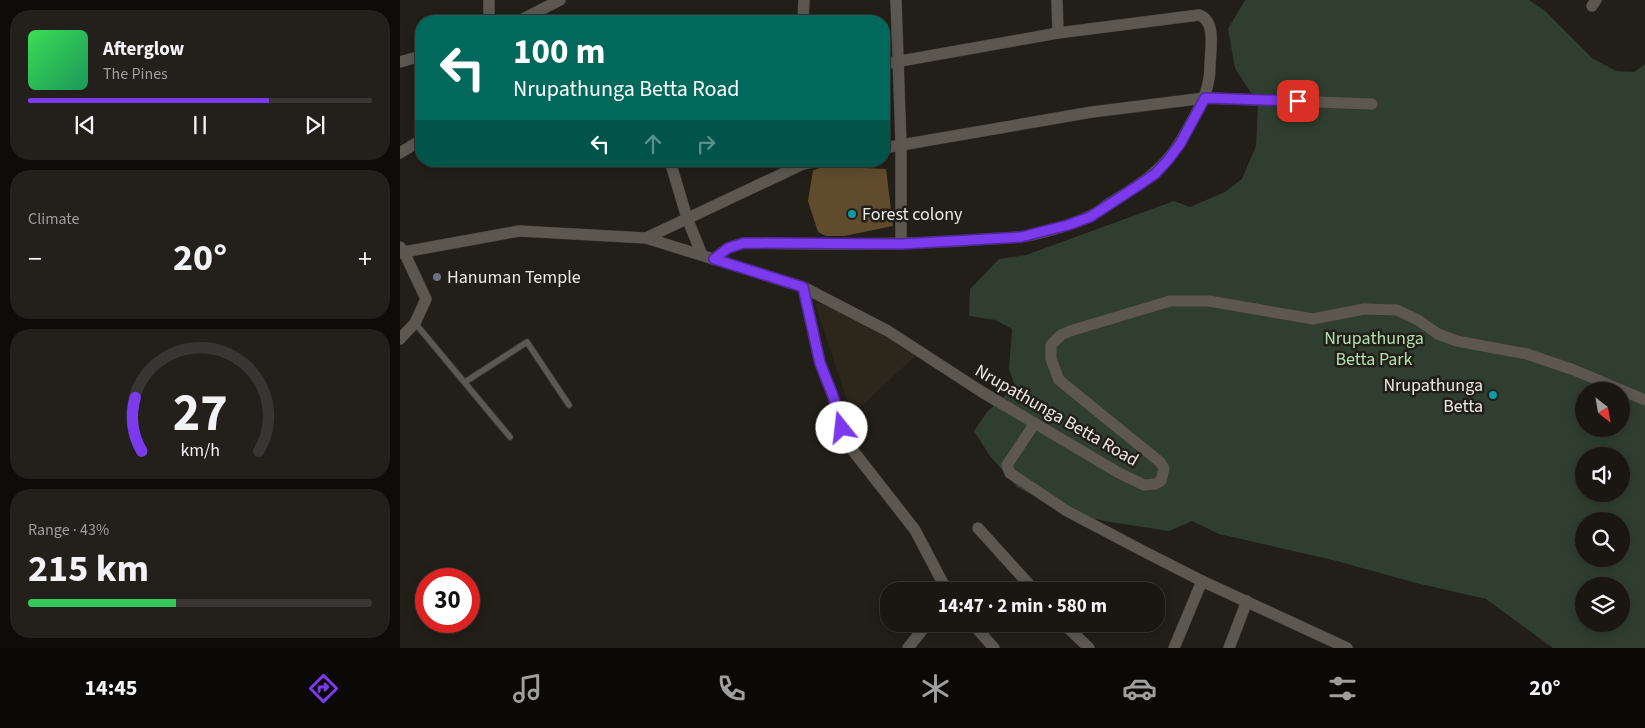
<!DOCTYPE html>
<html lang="en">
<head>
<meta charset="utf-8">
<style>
	:root { --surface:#1a1612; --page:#231f1b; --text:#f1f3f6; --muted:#9f9f9f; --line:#383532; --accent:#7c3aed }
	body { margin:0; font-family:"Source Sans 3",sans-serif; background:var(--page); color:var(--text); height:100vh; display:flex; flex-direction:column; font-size:19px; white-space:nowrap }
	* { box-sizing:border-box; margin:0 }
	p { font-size:16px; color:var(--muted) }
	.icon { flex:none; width:28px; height:28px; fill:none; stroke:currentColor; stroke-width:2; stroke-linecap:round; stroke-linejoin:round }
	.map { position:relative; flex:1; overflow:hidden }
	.panel { display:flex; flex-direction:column; gap:10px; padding:10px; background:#0e0c0a; width:400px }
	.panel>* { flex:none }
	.top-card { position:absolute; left:15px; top:15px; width:475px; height:152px; border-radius:20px; box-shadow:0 2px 12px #0003,0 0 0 1px var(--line); background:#00695c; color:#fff; overflow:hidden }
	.needle { width:32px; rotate:149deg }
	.fabs { position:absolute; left:1175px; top:382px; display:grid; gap:10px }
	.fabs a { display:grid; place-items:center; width:55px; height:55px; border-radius:50%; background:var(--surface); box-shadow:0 2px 12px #0003,0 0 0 1px var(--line); font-size:25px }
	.speed { position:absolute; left:15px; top:568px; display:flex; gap:10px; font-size:25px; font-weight:700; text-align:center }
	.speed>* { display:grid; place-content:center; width:65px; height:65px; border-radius:50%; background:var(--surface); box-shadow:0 2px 12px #0003,0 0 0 1px var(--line); line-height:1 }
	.speed .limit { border:8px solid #d22; background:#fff; color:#111 }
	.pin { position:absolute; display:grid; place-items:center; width:42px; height:42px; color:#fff; margin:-21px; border-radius:10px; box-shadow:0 2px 8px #0006 }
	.me { position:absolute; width:55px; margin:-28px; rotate:344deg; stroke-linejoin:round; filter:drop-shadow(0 0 4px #0008) }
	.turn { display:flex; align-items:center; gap:18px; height:105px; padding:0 15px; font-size:22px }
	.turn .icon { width:65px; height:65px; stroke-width:2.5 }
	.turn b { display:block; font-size:35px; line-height:42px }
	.lanes { display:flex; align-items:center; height:48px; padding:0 15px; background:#0003; justify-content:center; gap:25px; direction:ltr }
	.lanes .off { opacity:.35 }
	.big { font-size:38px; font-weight:700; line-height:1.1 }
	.panel .widget { flex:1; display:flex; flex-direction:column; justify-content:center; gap:8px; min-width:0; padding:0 18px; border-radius:20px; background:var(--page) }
	.panel .dial { align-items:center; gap:0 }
	.dial svg { height:130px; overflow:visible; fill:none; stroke:var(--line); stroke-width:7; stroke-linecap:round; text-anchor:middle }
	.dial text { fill:var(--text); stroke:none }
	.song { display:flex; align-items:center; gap:15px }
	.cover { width:60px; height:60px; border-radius:8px; background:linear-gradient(135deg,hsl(130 70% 55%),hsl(150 70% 35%)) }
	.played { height:5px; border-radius:2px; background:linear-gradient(90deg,var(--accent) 70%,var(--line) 70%) }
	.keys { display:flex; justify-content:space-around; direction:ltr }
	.heat { display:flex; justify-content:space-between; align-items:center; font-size:28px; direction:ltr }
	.charge { height:8px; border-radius:4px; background:linear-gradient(90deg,#34c759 43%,var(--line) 0) }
	.trip { position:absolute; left:480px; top:582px; width:285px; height:50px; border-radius:20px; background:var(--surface); box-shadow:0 2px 12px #0003,0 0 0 1px var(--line); font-weight:700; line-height:50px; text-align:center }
	.tab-bar { display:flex; height:80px; justify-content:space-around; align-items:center; background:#0a0907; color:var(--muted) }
	.tab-bar .icon { width:35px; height:35px }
	.tab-bar .on { color:var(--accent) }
	.tab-bar b { font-size:22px; color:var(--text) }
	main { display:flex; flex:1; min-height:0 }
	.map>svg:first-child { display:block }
	.built { fill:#2d261b }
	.green { fill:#2f3e2e; fill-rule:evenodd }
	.building { fill:#614b2d }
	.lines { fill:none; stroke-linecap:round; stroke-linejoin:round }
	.lane-casing { stroke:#3c3a35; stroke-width:7 }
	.street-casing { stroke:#3c3a35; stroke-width:12 }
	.lane { stroke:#5c5850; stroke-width:5.5 }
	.street { stroke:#5c5850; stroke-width:11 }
	.route-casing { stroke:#51269a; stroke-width:12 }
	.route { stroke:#7c3aed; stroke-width:9 }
	.culture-dot { fill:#0f9aa8; stroke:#221e18; stroke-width:2 }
	.worship-dot { fill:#6b7280; stroke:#221e18; stroke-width:2 }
	.labels { text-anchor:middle; stroke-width:5; stroke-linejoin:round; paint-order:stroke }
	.poi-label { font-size:18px; fill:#ebe9e4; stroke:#221e18; text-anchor:start }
	.park-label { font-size:18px; fill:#b2e1af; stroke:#221e18 }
	.street-label { font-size:18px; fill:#ebe9e4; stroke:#221e18 }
</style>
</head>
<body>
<main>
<section class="panel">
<div class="widget">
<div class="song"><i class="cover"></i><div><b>Afterglow</b><p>The Pines</p></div></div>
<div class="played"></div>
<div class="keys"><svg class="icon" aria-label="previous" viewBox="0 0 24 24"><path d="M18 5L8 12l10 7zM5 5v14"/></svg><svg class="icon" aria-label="pause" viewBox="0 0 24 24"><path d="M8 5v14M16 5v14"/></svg><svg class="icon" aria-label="next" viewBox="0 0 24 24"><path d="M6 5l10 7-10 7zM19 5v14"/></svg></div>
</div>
<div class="widget"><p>Climate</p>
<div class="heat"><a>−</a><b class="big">20°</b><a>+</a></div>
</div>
<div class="widget dial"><svg viewBox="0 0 100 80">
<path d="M14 69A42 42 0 1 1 86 69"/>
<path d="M14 69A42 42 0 0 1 10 36" stroke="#7c3aed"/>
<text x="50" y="56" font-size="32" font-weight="700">27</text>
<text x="50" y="72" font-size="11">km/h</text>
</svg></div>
<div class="widget"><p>Range · 43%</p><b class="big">215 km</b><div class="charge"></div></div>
</section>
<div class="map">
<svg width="1245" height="648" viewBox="0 0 1245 648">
	<rect width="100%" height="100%" fill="#221e18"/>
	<polygon class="built" points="429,303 478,332 515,356 452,415 415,304"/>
	<path class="green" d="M845,0H1129L1145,11L1192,58L1216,71L1234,72L1245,64V648H1153L1086,599L1016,583L933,560L819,534L792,521L769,531L710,522L666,513L617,487L590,456L574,431L587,412L615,386L609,369L612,329L595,320L569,316L570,289L599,259L626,255L774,201L790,207L825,192L842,179L856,146L858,104L835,68L828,29ZM1184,391H1221V429H1184ZM1184,456H1221V494H1184ZM1184,521H1221V559H1184ZM1184,586H1221V624H1184Z"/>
	<polygon class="building" points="426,166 486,169 493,226 444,236 426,236 418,232 408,201 413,170"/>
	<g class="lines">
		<defs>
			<g id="lane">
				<polyline points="15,323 110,437"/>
				<polyline points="65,382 127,342 169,405"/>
			</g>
			<g id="street">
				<polyline points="89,0 89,21"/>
				<polyline points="496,0 501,145 501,244"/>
				<polyline points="657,0 658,33"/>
				<polyline points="1192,6 1196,0"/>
				<polyline points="119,21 160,0"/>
				<polyline points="403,21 404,0"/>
				<polyline points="0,62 21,56"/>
				<polyline points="484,148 692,112 805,98 972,104"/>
				<polyline points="0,153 21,140"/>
				<polyline points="270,161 287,218 302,255"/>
				<polyline points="403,164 418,161"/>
				<polyline points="246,238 403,164 403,161"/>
				<polyline points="0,247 4,252 119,231 246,238 403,287 488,331 582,392 719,473 744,485 755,484 761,481 764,468 760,462 659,380 651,359 651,345 661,335 670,331 770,301 809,301 913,319 964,309 997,310 1018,320 1038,334 1057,341 1127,354 1174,370 1245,400"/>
				<polyline points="0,253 4,252 26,299 15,323 0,339"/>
				<path d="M314,259L328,248L344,243C415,244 487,245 559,241C579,239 599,239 619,237C638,235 671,225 688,217C696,214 703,208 710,203C744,182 766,169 786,132C798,110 810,92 810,66C810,51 817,21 799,15L658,33L484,64"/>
				<polyline points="403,287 420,363 433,396 447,443 515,530 547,591"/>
				<polyline points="635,423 607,465 610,473 667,511 743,551 802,581 947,648"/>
				<polyline points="578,528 635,591"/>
				<polyline points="573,624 594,648"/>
				<polyline points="664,624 689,648"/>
				<polyline points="508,648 527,624"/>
				<polyline points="774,648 802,581"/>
				<polyline points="829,648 847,601"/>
			</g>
		</defs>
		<use href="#lane" class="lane-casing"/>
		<use href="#street" class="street-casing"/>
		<use href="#lane" class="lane"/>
		<use href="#street" class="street"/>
	</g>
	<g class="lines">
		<defs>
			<polyline id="route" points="442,428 433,396 420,363 403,287 314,259 328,248 344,243 501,244 621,237 668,225 690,217 733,189 755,174 768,160 780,144 805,98 898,101"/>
		</defs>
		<use href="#route" class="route-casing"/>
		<use href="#route" class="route"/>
	</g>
	<g class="culture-dot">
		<circle cx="452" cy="214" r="5"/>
		<circle cx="1093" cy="395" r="5"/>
	</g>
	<circle class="worship-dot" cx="37" cy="277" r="5"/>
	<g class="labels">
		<g class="poi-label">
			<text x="462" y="220">Forest colony</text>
			<text x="47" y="283">Hanuman Temple</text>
			<text x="1083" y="391" text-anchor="end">Nrupathunga<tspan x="1083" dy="21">Betta</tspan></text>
		</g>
		<g class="park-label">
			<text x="974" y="344">Nrupathunga<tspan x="974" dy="21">Betta Park</tspan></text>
		</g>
		<g class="street-label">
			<text transform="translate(657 415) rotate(30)" y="6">Nrupathunga Betta Road</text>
		</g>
	</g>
</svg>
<div class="fabs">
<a><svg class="needle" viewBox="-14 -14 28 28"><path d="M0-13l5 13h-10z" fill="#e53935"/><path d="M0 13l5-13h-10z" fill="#9f9f9f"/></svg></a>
<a><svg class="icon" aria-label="sound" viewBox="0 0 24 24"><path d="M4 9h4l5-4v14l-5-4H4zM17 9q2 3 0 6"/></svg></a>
<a><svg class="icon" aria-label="search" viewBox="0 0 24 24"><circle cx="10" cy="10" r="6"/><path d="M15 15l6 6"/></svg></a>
<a><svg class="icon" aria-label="layers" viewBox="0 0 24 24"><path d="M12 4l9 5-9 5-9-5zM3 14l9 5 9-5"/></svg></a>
</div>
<div class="speed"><div class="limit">30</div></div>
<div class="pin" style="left:898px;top:101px;background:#d93025"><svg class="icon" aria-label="arrive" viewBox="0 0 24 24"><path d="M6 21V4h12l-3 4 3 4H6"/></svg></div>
<svg class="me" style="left:442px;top:428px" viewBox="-20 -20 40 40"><circle r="19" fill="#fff"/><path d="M0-13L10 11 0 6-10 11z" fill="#7c3aed"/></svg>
<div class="trip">14:47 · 2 min · 580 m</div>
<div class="top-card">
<div class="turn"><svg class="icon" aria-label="left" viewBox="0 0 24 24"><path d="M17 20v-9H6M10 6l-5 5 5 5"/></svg><div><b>100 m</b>Nrupathunga Betta Road</div></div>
<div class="lanes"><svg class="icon" aria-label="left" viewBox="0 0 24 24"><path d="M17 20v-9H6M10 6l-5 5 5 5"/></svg><svg class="icon off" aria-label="ahead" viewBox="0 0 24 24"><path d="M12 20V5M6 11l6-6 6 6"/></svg><svg class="icon off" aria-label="right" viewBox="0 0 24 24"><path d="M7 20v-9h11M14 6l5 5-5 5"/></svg></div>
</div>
</div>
</main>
<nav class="tab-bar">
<b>14:45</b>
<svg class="icon on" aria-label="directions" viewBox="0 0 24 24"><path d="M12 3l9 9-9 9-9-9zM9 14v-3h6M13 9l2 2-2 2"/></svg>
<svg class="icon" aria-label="music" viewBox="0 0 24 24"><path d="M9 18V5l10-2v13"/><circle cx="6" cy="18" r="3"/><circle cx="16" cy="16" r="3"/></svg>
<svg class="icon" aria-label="phone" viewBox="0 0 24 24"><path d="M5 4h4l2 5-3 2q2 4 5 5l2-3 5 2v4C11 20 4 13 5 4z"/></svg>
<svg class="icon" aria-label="climate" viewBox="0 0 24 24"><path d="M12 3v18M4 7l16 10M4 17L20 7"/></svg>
<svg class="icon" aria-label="car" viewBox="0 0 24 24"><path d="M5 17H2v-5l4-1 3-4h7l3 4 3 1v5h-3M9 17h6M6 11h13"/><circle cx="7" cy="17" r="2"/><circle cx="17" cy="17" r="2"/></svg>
<svg class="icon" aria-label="filters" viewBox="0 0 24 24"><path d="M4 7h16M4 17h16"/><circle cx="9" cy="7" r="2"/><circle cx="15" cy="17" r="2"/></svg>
<b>20°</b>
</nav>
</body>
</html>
